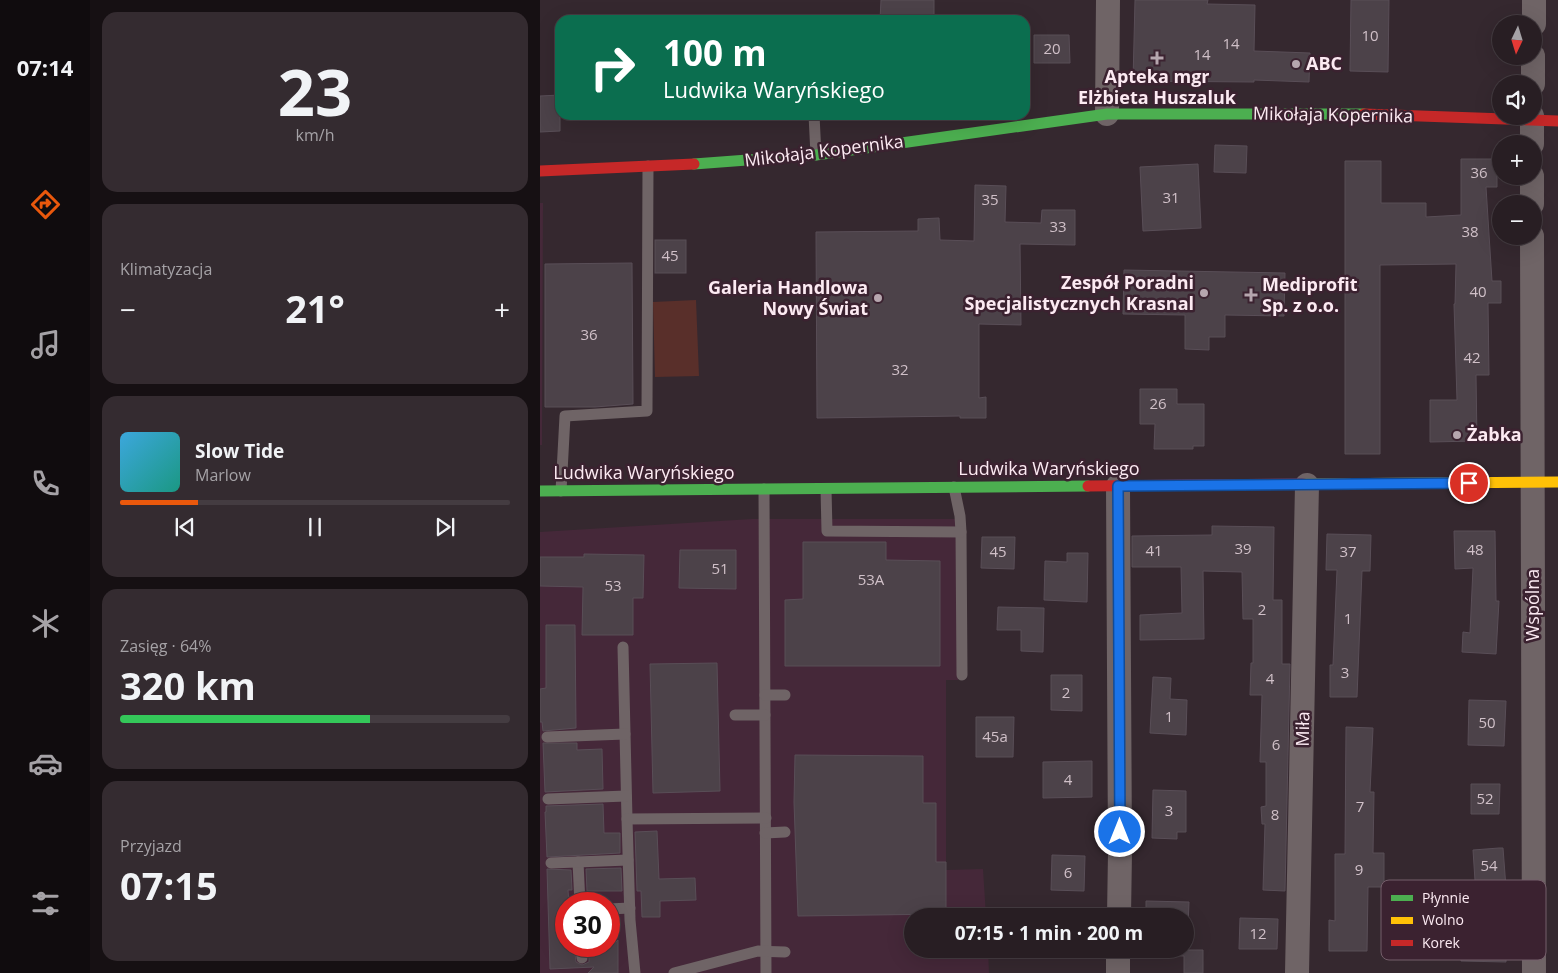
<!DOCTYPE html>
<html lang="pl">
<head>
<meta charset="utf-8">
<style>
	:root { --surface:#281e23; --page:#342b30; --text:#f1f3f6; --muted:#a5a2a6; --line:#443c41; --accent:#ea580c }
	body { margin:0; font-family:"Open Sans",sans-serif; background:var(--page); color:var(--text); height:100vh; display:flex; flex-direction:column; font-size:19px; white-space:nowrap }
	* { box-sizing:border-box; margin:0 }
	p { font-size:16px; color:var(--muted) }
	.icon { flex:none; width:28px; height:28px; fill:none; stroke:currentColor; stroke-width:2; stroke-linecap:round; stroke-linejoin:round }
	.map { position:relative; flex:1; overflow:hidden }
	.side { display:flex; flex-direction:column; gap:12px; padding:12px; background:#161013; width:450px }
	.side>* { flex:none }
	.guide { position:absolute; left:15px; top:15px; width:475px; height:105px; border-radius:15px; box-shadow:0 5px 20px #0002,0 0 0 1px var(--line); background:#0b6e4f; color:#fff; overflow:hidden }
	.needle { width:32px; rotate:184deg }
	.buttons { position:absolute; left:952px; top:15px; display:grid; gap:10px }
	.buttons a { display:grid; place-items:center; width:50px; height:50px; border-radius:50%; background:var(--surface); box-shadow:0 5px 20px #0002,0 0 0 1px var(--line); font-size:25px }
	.speed { position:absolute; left:15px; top:892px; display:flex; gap:10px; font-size:25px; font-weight:700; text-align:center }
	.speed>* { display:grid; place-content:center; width:65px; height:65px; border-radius:50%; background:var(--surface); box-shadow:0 5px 20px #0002,0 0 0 1px var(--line); line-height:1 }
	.speed .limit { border:8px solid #d22; background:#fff; color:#111 }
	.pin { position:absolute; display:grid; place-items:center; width:42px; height:42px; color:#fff; margin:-21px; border:2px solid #fff; border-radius:50%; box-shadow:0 1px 5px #0007 }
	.me { position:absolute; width:55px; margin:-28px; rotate:0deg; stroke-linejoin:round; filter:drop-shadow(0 0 4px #0008) }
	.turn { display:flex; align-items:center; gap:18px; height:105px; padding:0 25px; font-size:22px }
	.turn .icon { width:65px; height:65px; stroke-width:2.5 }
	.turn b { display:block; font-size:35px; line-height:42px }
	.big { font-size:38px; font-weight:700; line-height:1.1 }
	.side .tile { flex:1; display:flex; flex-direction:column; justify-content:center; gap:8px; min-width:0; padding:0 18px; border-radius:15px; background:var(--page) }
	.side .dial { align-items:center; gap:0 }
	.dial b { font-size:65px; line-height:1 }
	.song { display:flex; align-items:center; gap:15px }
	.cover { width:60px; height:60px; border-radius:8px; background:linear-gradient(135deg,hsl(200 70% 55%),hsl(170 70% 35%)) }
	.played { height:5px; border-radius:2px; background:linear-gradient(90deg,var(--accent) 20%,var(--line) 20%) }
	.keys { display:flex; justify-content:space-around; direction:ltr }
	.heat { display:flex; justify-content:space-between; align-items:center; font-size:28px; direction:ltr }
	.charge { height:8px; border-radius:4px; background:linear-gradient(90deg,#34c759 64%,var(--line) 0) }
	.trip { position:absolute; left:364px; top:908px; width:290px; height:50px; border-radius:25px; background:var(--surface); box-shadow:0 5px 20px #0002,0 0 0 1px var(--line); font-weight:700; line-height:50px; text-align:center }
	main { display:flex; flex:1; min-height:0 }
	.tabs { display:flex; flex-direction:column; width:90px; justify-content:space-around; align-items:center; background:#100c0e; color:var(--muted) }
	.tabs .icon { width:35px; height:35px }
	.tabs .selected { color:var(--accent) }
	.tabs b { font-size:22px; color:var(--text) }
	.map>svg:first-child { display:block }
	.built { fill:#452839; fill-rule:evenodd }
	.green { fill:#592f2a }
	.building { fill:#4c4249; stroke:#594e57 }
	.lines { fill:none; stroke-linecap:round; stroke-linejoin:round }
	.lane { stroke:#6f6466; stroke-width:11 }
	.street { stroke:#6f6466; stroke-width:24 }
	.fast { stroke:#4caf50; stroke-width:11 }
	.slow { stroke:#ffc107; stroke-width:11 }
	.jam { stroke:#c62828; stroke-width:11 }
	.route-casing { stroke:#114b97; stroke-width:12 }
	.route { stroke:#1a73e8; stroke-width:9 }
	.poi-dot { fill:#b6a6ae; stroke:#3b2230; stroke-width:2 }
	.labels { text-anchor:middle; stroke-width:5; stroke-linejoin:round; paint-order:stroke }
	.number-label { font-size:15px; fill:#d0c0c8 }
	.poi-label { font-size:18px; font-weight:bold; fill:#fceaf2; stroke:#3b2230; text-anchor:start }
	.street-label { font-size:18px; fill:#fceaf2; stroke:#3b2230 }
	.key { fill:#3b2230; stroke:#755e6a; stroke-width:1 }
	.key-label { font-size:14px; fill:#fceaf2 }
</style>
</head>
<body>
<main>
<nav class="tabs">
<b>07:14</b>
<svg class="icon selected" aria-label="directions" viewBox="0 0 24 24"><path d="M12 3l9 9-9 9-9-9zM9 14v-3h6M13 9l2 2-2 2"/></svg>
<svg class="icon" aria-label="music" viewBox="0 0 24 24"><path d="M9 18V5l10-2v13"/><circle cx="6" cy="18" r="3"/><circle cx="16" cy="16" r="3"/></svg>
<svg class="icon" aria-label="phone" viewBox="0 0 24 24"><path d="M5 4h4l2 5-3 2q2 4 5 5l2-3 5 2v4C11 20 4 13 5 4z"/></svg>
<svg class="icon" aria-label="climate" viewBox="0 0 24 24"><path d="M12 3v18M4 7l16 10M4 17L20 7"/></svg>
<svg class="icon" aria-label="car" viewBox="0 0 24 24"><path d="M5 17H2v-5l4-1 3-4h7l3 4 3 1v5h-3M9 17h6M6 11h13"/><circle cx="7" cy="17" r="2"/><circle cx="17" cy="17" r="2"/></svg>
<svg class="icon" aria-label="filters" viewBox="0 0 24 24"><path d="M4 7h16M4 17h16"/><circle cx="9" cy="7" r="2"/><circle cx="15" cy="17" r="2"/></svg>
</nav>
<section class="side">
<div class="tile dial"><b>23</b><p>km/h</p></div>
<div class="tile"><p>Klimatyzacja</p>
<div class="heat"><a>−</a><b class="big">21°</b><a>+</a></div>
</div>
<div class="tile">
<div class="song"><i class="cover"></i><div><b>Slow Tide</b><p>Marlow</p></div></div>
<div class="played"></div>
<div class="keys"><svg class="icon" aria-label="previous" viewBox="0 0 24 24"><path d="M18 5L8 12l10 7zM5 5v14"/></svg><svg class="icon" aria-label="pause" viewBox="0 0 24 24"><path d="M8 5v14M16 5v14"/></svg><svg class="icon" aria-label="next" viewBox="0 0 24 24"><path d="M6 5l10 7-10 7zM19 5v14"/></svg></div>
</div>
<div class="tile"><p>Zasięg · 64%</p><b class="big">320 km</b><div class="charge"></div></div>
<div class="tile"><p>Przyjazd</p><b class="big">07:15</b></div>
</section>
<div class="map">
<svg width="1018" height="973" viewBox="0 0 1018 973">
	<rect width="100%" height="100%" fill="#35282f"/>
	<g class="built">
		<polygon points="0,203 3,203 2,445 0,445"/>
		<path d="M212,519H418V680H406V870L443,869L446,916H372V949H448L449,973H0V532ZM26,904H69V946H26Z"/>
	</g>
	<polygon class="green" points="156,300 159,376 115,377 113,302"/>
	<g class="building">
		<polygon points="341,0 394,0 394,20 340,20"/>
		<polygon points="595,0 668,0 667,4 715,5 714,51 770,53 769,82 714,80 714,82 593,81"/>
		<polygon points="811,0 849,0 848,72 810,71"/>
		<polygon points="494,35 529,35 530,63 494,63"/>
		<polygon points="20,95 20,131 0,132 0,96"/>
		<polygon points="675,145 707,146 706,173 674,172"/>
		<polygon points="921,159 957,159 957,187 946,187 952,281 961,281 961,303 948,303 949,375 936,375 937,441 890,442 890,400 917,400 914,304 915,304 916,264 840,265 840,454 805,454 805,161 841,161 841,203 886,203 886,217 921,215"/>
		<polygon points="658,164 661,228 603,231 600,167"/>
		<polygon points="435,185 466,186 465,222 501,223 502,210 535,210 535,245 480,244 481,325 439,324 439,398 446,397 446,418 420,418 420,416 277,418 276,232 378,231 378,219 399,218 400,240 434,241"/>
		<rect x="115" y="240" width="31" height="33"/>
		<polygon points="92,263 93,404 55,407 5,407 5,264"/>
		<polygon points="584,270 745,273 744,316 685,315 685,337 669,337 669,350 645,349 645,315 583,314"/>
		<polygon points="600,389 637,389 637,404 664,404 664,446 653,446 653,449 614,449 615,424 600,424"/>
		<polygon points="672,526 734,527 733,600 742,600 742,664 750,664 745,891 723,890 725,824 722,824 721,807 726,806 726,762 720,762 722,695 710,695 711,663 713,663 713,619 703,619 702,572 663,571 664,639 600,640 600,615 642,613 641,567 592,567 592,536 672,535"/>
		<polygon points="914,531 955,531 956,601 959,601 956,654 922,652 923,632 930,633 933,568 915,569"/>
		<polygon points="787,534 831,535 830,571 822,571 817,697 790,697 790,665 793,665 797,570 786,570"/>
		<polygon points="442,537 475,537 474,569 441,568"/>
		<polygon points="263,542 346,542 346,560 400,561 400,666 245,666 245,600 263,599"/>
		<polygon points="140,550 196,550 196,589 139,588"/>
		<polygon points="527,553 548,553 547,602 504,600 505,561 527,562"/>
		<polygon points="44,554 104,555 103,598 93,598 93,635 42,635 43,587 0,586 0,557 44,557"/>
		<polygon points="458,607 504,608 503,652 481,651 481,630 457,630"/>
		<polygon points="6,625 35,625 36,728 3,731 2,722 0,722 0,689 6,688"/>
		<polygon points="177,663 180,791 113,793 110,664"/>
		<polygon points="511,675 542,675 542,711 511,710"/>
		<polygon points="613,677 631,678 630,699 647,700 646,735 610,733"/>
		<polygon points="929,700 966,701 964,746 928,745"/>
		<polygon points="436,717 474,717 473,757 436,757"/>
		<polygon points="806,727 833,728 830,792 834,792 833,853 844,853 844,887 828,887 827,951 789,951 789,920 795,921 795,854 805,854"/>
		<polygon points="3,743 37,743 37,750 62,749 63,789 5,792"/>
		<polygon points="255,755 383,756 383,803 396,803 396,862 406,862 406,914 258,916 254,802"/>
		<polygon points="552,761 552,797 503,798 503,762"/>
		<polygon points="931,784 960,784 959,814 931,814"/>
		<polygon points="613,790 646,791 646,832 637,832 637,839 612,838"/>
		<polygon points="63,804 64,833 80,833 80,853 7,857 5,812 6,812 6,806"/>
		<polygon points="117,831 119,879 155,878 156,900 120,901 120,917 102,917 101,891 97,891 95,832"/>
		<polygon points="959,848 963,848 967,901 966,962 921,961 921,911 937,911 933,850"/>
		<polygon points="512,855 545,856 544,891 511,890"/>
		<polygon points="81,868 82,891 47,891 46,869"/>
		<polygon points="7,869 31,870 32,890 28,890 29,904 26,904 26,946 34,946 36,962 42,965 49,962 49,946 72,946 78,940 78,973 48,973 54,967 10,969"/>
		<polygon points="606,901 649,902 647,950 663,950 663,973 644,973 644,956 605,954 605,949 645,949 645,916 606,916"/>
		<polygon points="700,918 738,919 737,949 699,949"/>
	</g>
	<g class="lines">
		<g class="lane">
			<polyline points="274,115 276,155"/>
			<polyline points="414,487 420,516 421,532 422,675"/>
			<polyline points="224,489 226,973"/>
			<polyline points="286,489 287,531 421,532"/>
			<polyline points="21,491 25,416 107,411 108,166"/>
			<polyline points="83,647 87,819"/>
			<polyline points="225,695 245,695"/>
			<polyline points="195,715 225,715"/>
			<polyline points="7,737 85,734"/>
			<polyline points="8,799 86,796"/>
			<polyline points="225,833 245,832"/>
			<polyline points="38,862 40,904"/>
			<polyline points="11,863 88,860"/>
			<polyline points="69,909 90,908"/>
			<polyline points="41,946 42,958"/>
			<polyline points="95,973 90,920 87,819 226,818"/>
			<polyline points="134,973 218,951 245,952"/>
		</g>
		<g class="street">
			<polyline points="994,24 994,0"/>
			<polyline points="993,84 993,56"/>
			<polyline points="567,114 568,0"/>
			<polyline points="992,116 992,144"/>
			<polyline points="992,204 992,176"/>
			<polyline points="992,236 994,973"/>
			<polyline points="578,486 580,852 579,916"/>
			<polyline points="578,973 578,949"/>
			<polyline points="757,973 767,485"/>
		</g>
		<g class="fast">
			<polyline points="154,164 276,155 567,114 824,114"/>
			<polyline points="0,491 548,486"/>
		</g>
		<polyline class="slow" points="764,484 1018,482"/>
		<g class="jam">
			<polyline points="824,114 1018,121"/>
			<polyline points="0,171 154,164"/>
			<polyline points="548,486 764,484"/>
		</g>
	</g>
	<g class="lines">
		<defs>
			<polyline id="route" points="580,832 578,486 929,483"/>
		</defs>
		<use href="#route" class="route-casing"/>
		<use href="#route" class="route"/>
	</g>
	<g class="poi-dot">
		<path d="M614.5 50.5h5v5h5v5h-5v5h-5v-5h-5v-5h5z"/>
		<circle cx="756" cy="64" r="5"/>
		<circle cx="664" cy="293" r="5"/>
		<path d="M708.5 287.5h5v5h5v5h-5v5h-5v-5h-5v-5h5z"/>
		<circle cx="338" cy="298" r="5"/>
		<circle cx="917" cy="435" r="5"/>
	</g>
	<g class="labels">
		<g class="number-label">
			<text x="830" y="41">10</text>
			<text x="691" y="49">14</text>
			<text x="512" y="54">20</text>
			<text x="662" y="60">14</text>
			<text x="939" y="178">36</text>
			<text x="631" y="203">31</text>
			<text x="450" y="205">35</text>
			<text x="518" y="232">33</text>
			<text x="930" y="237">38</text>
			<text x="130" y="261">45</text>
			<text x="938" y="297">40</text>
			<text x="49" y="340">36</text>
			<text x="932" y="363">42</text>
			<text x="360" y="375">32</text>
			<text x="618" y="409">26</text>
			<text x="703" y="554">39</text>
			<text x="935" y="555">48</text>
			<text x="614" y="556">41</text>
			<text x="458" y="557">45</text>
			<text x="808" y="557">37</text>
			<text x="180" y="574">51</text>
			<text x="331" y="585">53A</text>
			<text x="73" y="591">53</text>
			<text x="722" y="615">2</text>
			<text x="808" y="624">1</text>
			<text x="805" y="678">3</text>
			<text x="730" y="684">4</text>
			<text x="526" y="698">2</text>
			<text x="629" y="722">1</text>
			<text x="947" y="728">50</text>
			<text x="455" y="742">45a</text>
			<text x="736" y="750">6</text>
			<text x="528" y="785">4</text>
			<text x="945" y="804">52</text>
			<text x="820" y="812">7</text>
			<text x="629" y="816">3</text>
			<text x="735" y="820">8</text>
			<text x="949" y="871">54</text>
			<text x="819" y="875">9</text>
			<text x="528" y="878">6</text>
			<text x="718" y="939">12</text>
		</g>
		<g class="poi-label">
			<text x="766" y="70">ABC</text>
			<text x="617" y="83" text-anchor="middle">Apteka mgr<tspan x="617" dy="21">Elżbieta Huszaluk</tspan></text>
			<text x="654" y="289" text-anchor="end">Zespół Poradni<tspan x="654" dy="21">Specjalistycznych Krasnal</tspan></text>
			<text x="722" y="291">Mediprofit<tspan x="722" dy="21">Sp. z o.o.</tspan></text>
			<text x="328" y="294" text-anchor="end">Galeria Handlowa<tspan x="328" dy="21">Nowy Świat</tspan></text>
			<text x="927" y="441">Żabka</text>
		</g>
		<g class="street-label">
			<text transform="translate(793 115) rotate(1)" y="6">Mikołaja Kopernika</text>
			<text transform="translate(284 151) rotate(-7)" y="6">Mikołaja Kopernika</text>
			<text x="509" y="475">Ludwika Waryńskiego</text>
			<text x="104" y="479">Ludwika Waryńskiego</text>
			<text transform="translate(993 605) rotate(-90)" y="6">Wspólna</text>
			<text transform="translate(763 729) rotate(-89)" y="6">Miła</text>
		</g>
	</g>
	<rect x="841" y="880" width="165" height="80" rx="8" class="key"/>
	<rect x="851" y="895" width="22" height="6" fill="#4caf50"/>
	<rect x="851" y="917" width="22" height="7" fill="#ffc107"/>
	<rect x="851" y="940" width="22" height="6" fill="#c62828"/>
	<g class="key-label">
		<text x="882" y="903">Płynnie</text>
		<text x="882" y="925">Wolno</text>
		<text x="882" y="948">Korek</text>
	</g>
</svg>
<div class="buttons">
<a><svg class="needle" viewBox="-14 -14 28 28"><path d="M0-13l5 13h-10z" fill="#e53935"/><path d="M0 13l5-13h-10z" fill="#a5a2a6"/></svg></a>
<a><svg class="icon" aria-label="sound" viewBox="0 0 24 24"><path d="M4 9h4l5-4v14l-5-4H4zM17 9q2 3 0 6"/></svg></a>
<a>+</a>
<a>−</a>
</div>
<div class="speed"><div class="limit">30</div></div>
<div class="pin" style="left:929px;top:483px;background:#d93025"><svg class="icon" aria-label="arrive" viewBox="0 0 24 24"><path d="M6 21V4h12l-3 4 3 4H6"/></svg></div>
<svg class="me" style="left:580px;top:832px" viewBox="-20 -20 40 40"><circle r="17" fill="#1a73e8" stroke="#fff" stroke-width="3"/><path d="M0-11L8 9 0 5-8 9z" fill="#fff"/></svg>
<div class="trip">07:15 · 1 min · 200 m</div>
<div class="guide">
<div class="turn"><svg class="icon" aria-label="right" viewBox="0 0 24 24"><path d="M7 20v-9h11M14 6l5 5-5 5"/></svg><div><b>100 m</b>Ludwika Waryńskiego</div></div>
</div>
</div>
</main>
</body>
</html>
